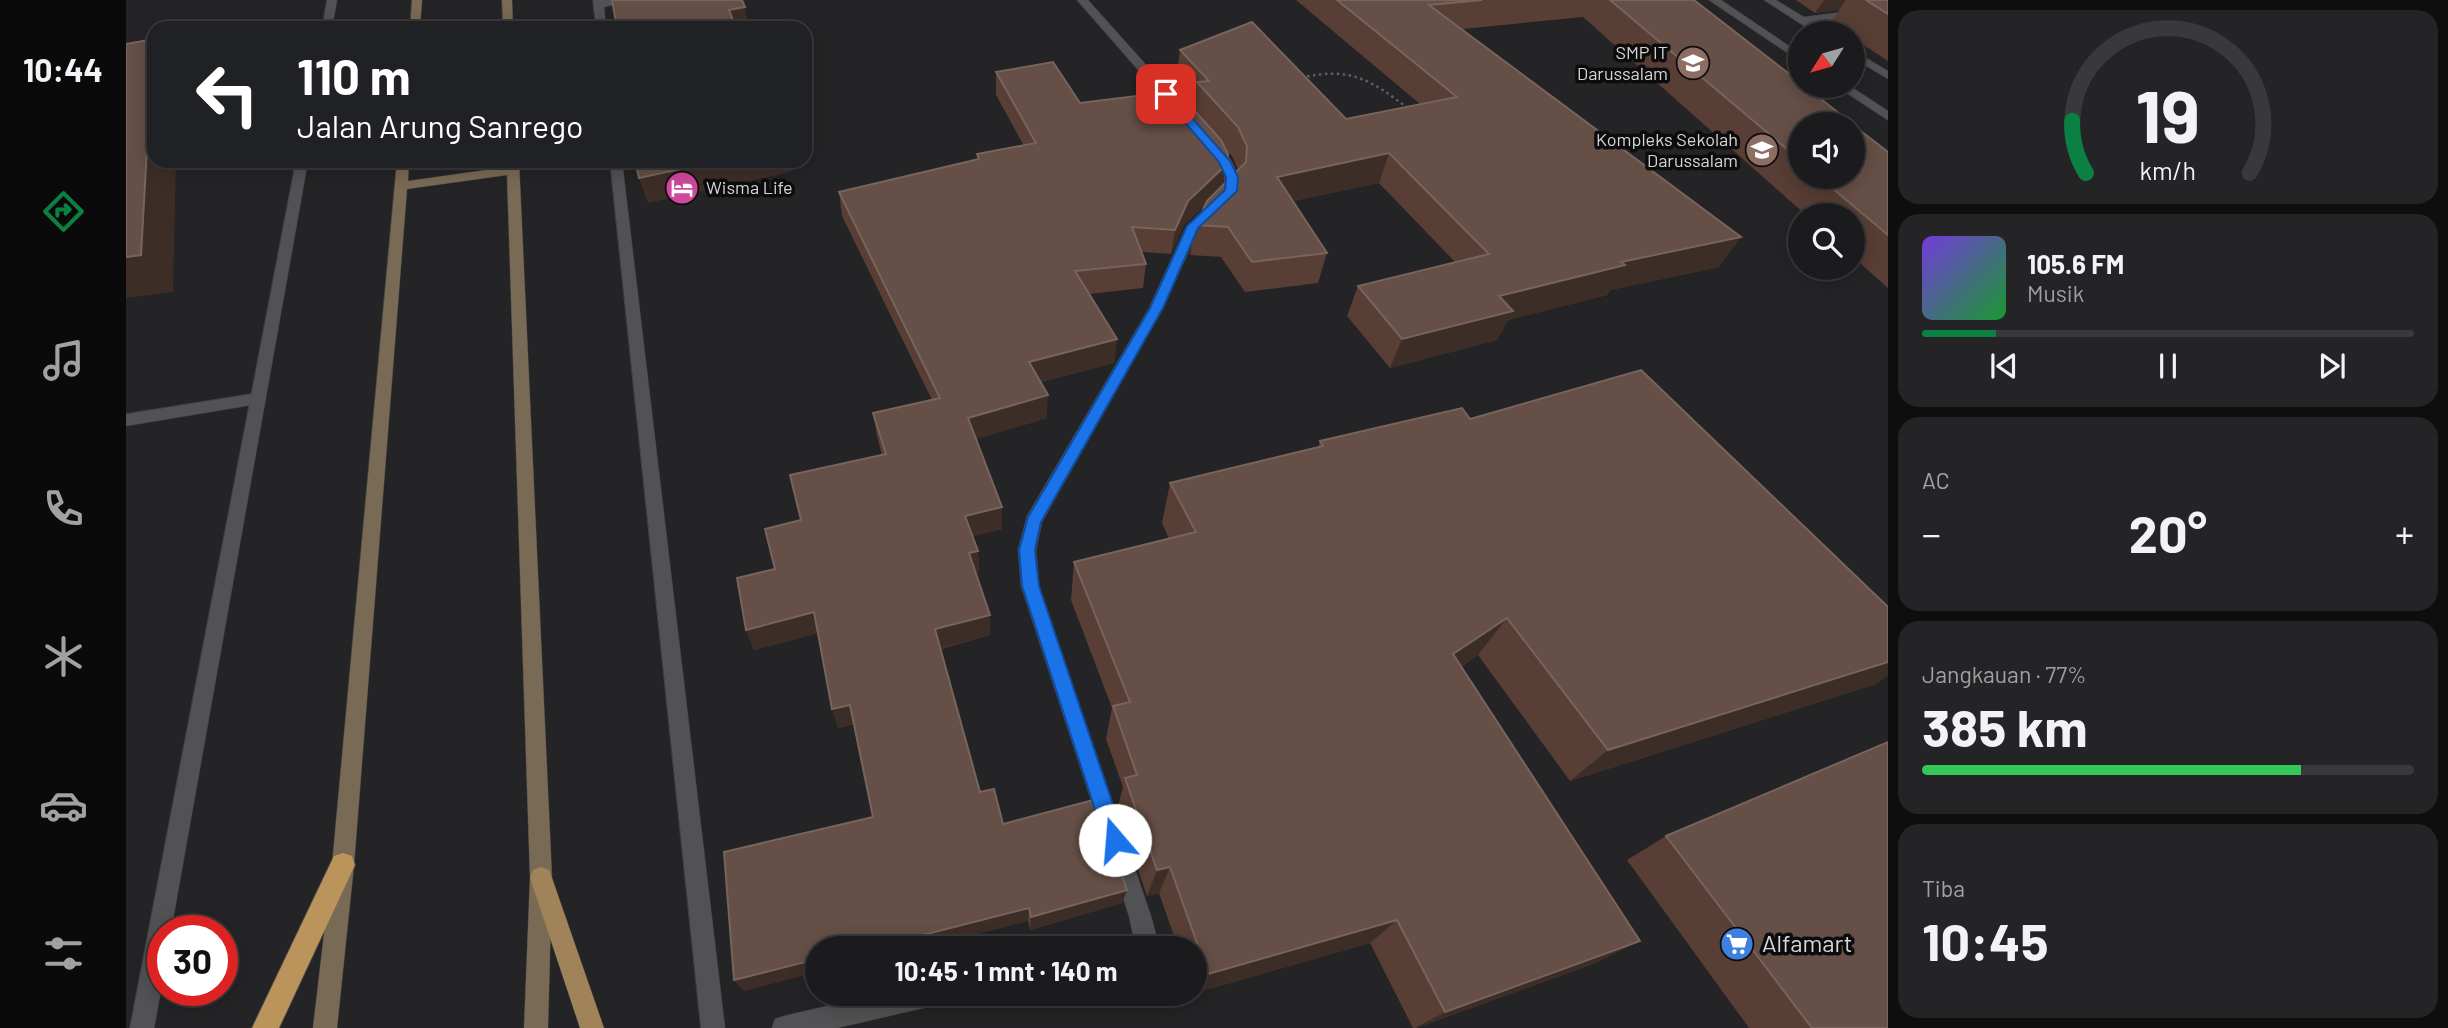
<!DOCTYPE html>
<html lang="id">
<head>
<meta charset="utf-8">
<style>
	:root { --surface:#1b1a1c; --page:#242325; --text:#f1f3f6; --muted:#a0a1a3; --line:#39383b; --accent:#0b8043 }
	body { margin:0; font-family:Barlow,sans-serif; background:var(--page); color:var(--text); height:100vh; display:flex; flex-direction:column; font-size:26px; white-space:nowrap }
	* { box-sizing:border-box; margin:0 }
	p { font-size:23px; color:var(--muted) }
	.icon { flex:none; width:38px; height:38px; fill:none; stroke:currentColor; stroke-width:2; stroke-linecap:round; stroke-linejoin:round }
	.map { position:relative; flex:1; overflow:hidden }
	.side { display:flex; flex-direction:column; gap:10px; padding:10px; background:#0f0e0f; width:560px }
	.side>* { flex:none }
	.banner { position:absolute; left:21px; top:21px; width:665px; height:147px; border-radius:21px; box-shadow:0 4px 18px #0003,0 0 0 2px var(--line); background:#202124; color:#fff; overflow:hidden }
	.needle { width:46px; rotate:233deg }
	.controls { position:absolute; left:1662px; top:21px; display:grid; gap:14px }
	.controls a { display:grid; place-items:center; width:77px; height:77px; border-radius:50%; background:var(--surface); box-shadow:0 4px 18px #0003,0 0 0 2px var(--line); font-size:35px }
	.speed { position:absolute; left:21px; top:915px; display:flex; gap:14px; font-size:35px; font-weight:700; text-align:center }
	.speed>* { display:grid; place-content:center; width:91px; height:91px; border-radius:50%; background:var(--surface); box-shadow:0 4px 18px #0003,0 0 0 2px var(--line); line-height:1 }
	.speed .limit { border:10px solid #d22; background:#fff; color:#111 }
	.pin { position:absolute; display:grid; place-items:center; width:60px; height:60px; color:#fff; margin:-30px; border-radius:14px; box-shadow:0 4px 10px #0006 }
	.me { position:absolute; width:77px; margin:-38px; rotate:342deg; stroke-linejoin:round; filter:drop-shadow(0 0 5px #0008) }
	.turn { display:flex; align-items:center; gap:24px; height:147px; padding:0 35px; font-size:32px }
	.turn .icon { width:91px; height:91px; stroke-width:2.5 }
	.turn b { display:block; font-size:49px; line-height:60px }
	.big { font-size:52px; font-weight:700; line-height:1.1 }
	.side .tile { flex:1; display:flex; flex-direction:column; justify-content:center; gap:10px; min-width:0; padding:0 24px; border-radius:21px; background:var(--page) }
	.side .dial { align-items:center; gap:0 }
	.dial svg { height:182px; overflow:visible; fill:none; stroke:var(--line); stroke-width:7; stroke-linecap:round; text-anchor:middle }
	.dial text { fill:var(--text); stroke:none }
	.song { display:flex; align-items:center; gap:21px }
	.cover { width:84px; height:84px; border-radius:10px; background:linear-gradient(135deg,hsl(260 70% 55%),hsl(130 70% 35%)) }
	.played { height:7px; border-radius:4px; background:linear-gradient(90deg,var(--accent) 15%,var(--line) 15%) }
	.keys { display:flex; justify-content:space-around; direction:ltr }
	.heat { display:flex; justify-content:space-between; align-items:center; font-size:38px; direction:ltr }
	.charge { height:10px; border-radius:5px; background:linear-gradient(90deg,#34c759 77%,var(--line) 0) }
	.trip { position:absolute; left:679px; top:936px; width:402px; height:70px; border-radius:35px; background:var(--surface); box-shadow:0 4px 18px #0003,0 0 0 2px var(--line); font-weight:700; line-height:70px; text-align:center }
	main { display:flex; flex:1; min-height:0 }
	.tabs { display:flex; flex-direction:column; width:126px; justify-content:space-around; align-items:center; background:#0b0a0b; color:var(--muted) }
	.tabs .icon { width:49px; height:49px }
	.tabs .active { color:var(--accent) }
	.tabs b { font-size:32px; color:var(--text) }
	.map>svg:first-child { display:block }
	.lines { fill:none; stroke-linecap:round; stroke-linejoin:round }
	.service-casing { stroke:#414042; stroke-width:1 }
	.minor-casing { stroke:#414042; stroke-width:1 }
	.secondary-casing { stroke:#414042; stroke-width:1 }
	.primary-casing { stroke:#414042; stroke-width:1 }
	.trunk-casing { stroke:#414042; stroke-width:2 }
	.path { stroke:#605f61; stroke-width:2.5; stroke-dasharray:2.5 3.5; stroke-linecap:butt }
	.service { fill:#525153; fill-rule:evenodd }
	.minor { fill:#525153; fill-rule:evenodd }
	.secondary { fill:#796a55; fill-rule:evenodd }
	.primary { fill:#a08358; fill-rule:evenodd }
	.trunk { fill:#ba945a; fill-rule:evenodd }
	.wall { fill:#583e34; fill-rule:evenodd }
	.shaded-wall { fill:#3d2d27 }
	.building { fill:#654f46; stroke:#77645c; stroke-width:2 }
	.route { fill:#1a73e8; stroke:#114b97; stroke-width:2 }
	.labels { text-anchor:middle; stroke-width:7; stroke-linejoin:round; paint-order:stroke }
	.far-poi-label { font-size:18px; fill:#d6d5d7; stroke:#0d0c0d; text-anchor:end }
	.near-poi-label { font-size:24px; fill:#d6d5d7; stroke:#0d0c0d; text-anchor:start }
</style>
</head>
<body>
<main>
<nav class="tabs">
<b>10:44</b>
<svg class="icon active" aria-label="directions" viewBox="0 0 24 24"><path d="M12 3l9 9-9 9-9-9zM9 14v-3h6M13 9l2 2-2 2"/></svg>
<svg class="icon" aria-label="music" viewBox="0 0 24 24"><path d="M9 18V5l10-2v13"/><circle cx="6" cy="18" r="3"/><circle cx="16" cy="16" r="3"/></svg>
<svg class="icon" aria-label="phone" viewBox="0 0 24 24"><path d="M5 4h4l2 5-3 2q2 4 5 5l2-3 5 2v4C11 20 4 13 5 4z"/></svg>
<svg class="icon" aria-label="climate" viewBox="0 0 24 24"><path d="M12 3v18M4 7l16 10M4 17L20 7"/></svg>
<svg class="icon" aria-label="car" viewBox="0 0 24 24"><path d="M5 17H2v-5l4-1 3-4h7l3 4 3 1v5h-3M9 17h6M6 11h13"/><circle cx="7" cy="17" r="2"/><circle cx="17" cy="17" r="2"/></svg>
<svg class="icon" aria-label="filters" viewBox="0 0 24 24"><path d="M4 7h16M4 17h16"/><circle cx="9" cy="7" r="2"/><circle cx="15" cy="17" r="2"/></svg>
</nav>
<div class="map">
<svg width="1762" height="1028" viewBox="0 0 1762 1028">
	<rect width="100%" height="100%" fill="#242325"/>
	<g class="lines">
		<defs>
			<g id="service">
				<polygon points="1583,0 1595,0 1675,54 1675,62"/>
				<polygon points="1638,0 1650,0 1678,17 1762,6 1762,12 1687,23 1702,33 1689,33"/>
				<polygon points="1727,50 1762,71 1762,79 1727,58"/>
				<polygon points="1710,86 1724,86 1762,111 1762,120"/>
				<polygon points="55,161 81,161 80,164 55,166"/>
				<polygon points="132,393 140,399 138,403 0,426 0,414"/>
			</g>
			<g id="minor">
				<polygon points="201,0 211,0 206,28 196,28"/>
				<polygon points="467,0 508,0 478,7 480,28 470,28"/>
				<polygon points="951,0 962,0 1057,106 1057,112 1049,112"/>
				<path d="M1087,144C1105,152 1113,172 1112,190L1073,229L1037,308L916,522L910,550L913,586L1025,916L1033,945L1031,948H994L997,940L1007,936L1003,916L895,586L892,550L901,516L1023,308L1060,227L1099,189C1100,170 1092,162 1081,148Z"/>
				<polygon points="170,161 182,161 45,931 37,931 37,980 28,1028 4,1028"/>
				<polygon points="484,161 496,161 599,1028 575,1028"/>
				<polygon points="753,994 818,994 814,1002 806,1006 711,1028 646,1028 649,1019 658,1016"/>
			</g>
			<g id="secondary">
				<polygon points="286,0 296,0 294,28 284,28"/>
				<polygon points="376,0 386,0 387,28 377,28"/>
				<polygon points="271,161 283,161 282,181 381,167 381,161 393,161 426,878 422,1028 398,1028 404,878 381,175 281,189 228,865 211,1028 187,1028 206,865"/>
			</g>
			<polygon id="primary" points="415,867 423,870 426,878 478,1028 454,1028 404,878 407,870"/>
			<polygon id="trunk" points="217,853 226,856 229,865 153,1028 126,1028 208,856"/>
		</defs>
		<use href="#service" class="service-casing"/>
		<use href="#minor" class="minor-casing"/>
		<use href="#secondary" class="secondary-casing"/>
		<use href="#primary" class="primary-casing"/>
		<use href="#trunk" class="trunk-casing"/>
		<path class="path" d="M1175,78C1224,66 1245,80 1283,109"/>
		<use href="#service" class="service"/>
		<use href="#minor" class="minor"/>
		<use href="#secondary" class="secondary"/>
		<use href="#primary" class="primary"/>
		<use href="#trunk" class="trunk"/>
	</g>
	<g class="wall">
		<path d="M1170,0H1568L1675,124V177H1727L1762,152V288L1727,257V215H1680L1457,17L1336,29L1593,267L1484,290L1481,295L1382,320L1371,340L1264,368L1221,316L1232,286L1329,262L1253,183L1167,201L1201,253L1192,283L1119,292L1095,257L1064,255L1070,225L1079,205L1058,225L1045,254L1016,252L1020,264L1017,288L963,294L991,339L988,363L915,382L921,418L850,439L876,507V529L847,536L852,551L853,572L850,573L864,615V635L815,649L854,792L877,824L1001,890L996,903L904,930L902,921L795,948H691L619,991L608,980L747,817L728,724L712,728L692,633L628,650L620,630L649,569L675,520L756,455L751,436L747,413L806,400L716,216L713,192L851,159V154L898,146L870,95V72L954,103L1067,108L1068,99L1050,79L1054,50L1220,119L1294,104ZM1100,150L1106,156L1112,170L1097,185Z"/>
		<polygon points="1670,0 1762,0 1762,61 1727,38 1727,33 1720,33 1705,23 1713,10 1689,13"/>
		<polygon points="1344,419 1750,684 1444,781 1352,655 1335,667 1470,963 1290,1028 1287,1028 1244,943 1069,993 1069,948 1052,948 1033,893 1021,896 991,809 997,787 980,739 986,708 945,600 948,562 1043,539 1036,523 1044,483 1192,447 1194,441"/>
		<polygon points="1540,836 1762,1028 1623,1028 1501,860"/>
	</g>
	<g class="shaded-wall">
		<polygon points="1698,0 1720,0 1713,10 1689,13"/>
		<polygon points="619,7 623,28 607,28 603,10"/>
		<polygon points="23,113 28,113 28,161 50,161 47,292 0,298 0,257"/>
		<polygon points="1263,153 1253,183 1144,206 1151,177"/>
		<polygon points="591,161 663,161 665,172 522,203 513,178"/>
		<polygon points="1101,164 1096,188 1058,225 1045,254 1049,230 1062,201"/>
		<polygon points="1615,237 1593,267 1484,290 1481,295 1382,320 1371,340 1264,368 1276,339 1373,296 1495,262"/>
		<polygon points="991,339 988,363 902,385 903,362"/>
		<polygon points="922,395 921,418 843,441 842,418"/>
		<polygon points="876,507 876,529 840,538 839,516"/>
		<polygon points="852,551 853,572 844,574 843,553"/>
		<polygon points="688,612 694,633 628,650 620,630"/>
		<polygon points="864,615 864,635 812,649 809,629"/>
		<polygon points="1381,618 1352,655 1300,690 1327,654"/>
		<polygon points="1762,662 1762,676 1750,684 1444,781 1482,750"/>
		<polygon points="724,705 729,723 712,728 706,709"/>
		<polygon points="1044,867 1033,893 1021,896 1031,870"/>
		<polygon points="1001,890 996,903 904,930 905,917"/>
		<polygon points="903,908 902,921 795,948 730,948"/>
		<polygon points="1271,920 1244,943 1069,993 1082,974"/>
		<polygon points="1514,941 1470,963 1289,1028 1319,1012"/>
		<polygon points="691,959 691,972 619,991 608,980"/>
	</g>
	<g class="building">
		<polygon points="486,0 616,0 619,7 603,10 610,28 502,28 501,26 491,28"/>
		<polygon points="1211,0 1356,0 1303,5 1615,237 1495,262 1499,265 1373,296 1387,311 1276,339 1232,286 1363,254 1263,153 1151,177 1201,253 1126,262 1102,227 1070,225 1081,201 1120,162 1121,146 1112,127 1071,82 1083,81 1054,50 1126,22 1220,119 1331,97"/>
		<polygon points="1484,0 1568,0 1675,83 1675,86 1678,86 1727,124 1675,124 1675,161"/>
		<polygon points="1740,0 1762,0 1762,14"/>
		<polygon points="28,39 28,113 23,113 15,255 0,257 0,44"/>
		<polygon points="927,62 954,103 1051,91 1095,140 1102,154 1101,164 1062,201 1049,230 1006,227 1020,264 949,271 991,339 903,362 922,395 842,418 876,507 839,516 852,551 843,553 864,615 809,629 854,792 868,789 877,824 971,799 1001,890 905,917 903,908 758,945 758,941 730,948 691,948 691,959 608,980 598,852 747,817 724,705 706,709 688,612 620,630 611,578 649,569 639,529 675,520 664,475 760,454 747,413 814,398 713,192 853,159 851,154 910,143 870,72"/>
		<polygon points="1727,125 1762,152 1762,235 1693,177 1727,177"/>
		<polygon points="509,161 591,161 513,178"/>
		<polygon points="1515,370 1762,607 1762,662 1482,750 1381,618 1327,654 1514,941 1319,1012 1271,920 1082,974 1044,867 1031,870 999,778 1011,775 987,706 1004,702 948,562 1070,532 1044,483 1197,446 1194,441 1336,408 1344,419"/>
		<polygon points="1762,742 1762,1028 1686,1028 1540,836"/>
	</g>
	<polygon class="route" points="1036,92 1043,92 1104,161 1112,177 1111,191 1072,228 1037,308 915,522 909,550 913,586 999,840 996,847 989,850 982,847 979,840 896,586 893,550 902,517 1024,308 1061,226 1099,190 1100,177 1093,162 1036,96"/>
	<defs>
		<symbol id="school-disc" viewBox="-11 -11 22 22"><circle r="9.5" fill="#8d6e63" stroke="#0d0c0d"/><path d="M0-5L7-2L0 1L-7-2ZM-4 1L0 2.5L4 1V4Q0 6-4 4Z" fill="#fff"/></symbol>
		<symbol id="hotel-disc" viewBox="-11 -11 22 22"><circle r="9.5" fill="#d1479c" stroke="#0d0c0d"/><path d="M-6-4.5h1.5V1H6V5H4.5V3h-9V5H-6ZM-4 0a1.8 1.8 0 1 1 3.6 0ZM.5 0V-2.5h3Q6-2.5 6 0Z" fill="#fff"/></symbol>
		<symbol id="supermarket-disc" viewBox="-11 -11 22 22"><circle r="9.5" fill="#3f7fe0" stroke="#0d0c0d"/><path d="M-6-5.5h2.5l.6 2H6L4.5 2H-2.5L-4.4-4H-6ZM-1.5 3.2a1.3 1.3 0 1 0 .1 0ZM3 3.2a1.3 1.3 0 1 0 .1 0Z" fill="#fff"/></symbol>
	</defs>
	<g fill-rule="evenodd">
		<use href="#school-disc" x="1548" y="44" width="38" height="38"/>
		<use href="#school-disc" x="1617" y="131" width="38" height="38"/>
		<use href="#hotel-disc" x="537" y="169" width="38" height="38"/>
		<use href="#supermarket-disc" x="1592" y="925" width="38" height="38"/>
	</g>
	<g class="labels">
		<g class="far-poi-label">
			<text x="1542" y="59">SMP IT<tspan x="1542" dy="21">Darussalam</tspan></text>
			<text x="1612" y="146">Kompleks Sekolah<tspan x="1612" dy="21">Darussalam</tspan></text>
			<text x="580" y="194" text-anchor="start">Wisma Life</text>
		</g>
		<g class="near-poi-label">
			<text x="1636" y="952">Alfamart</text>
		</g>
	</g>
</svg>
<div class="controls">
<a><svg class="needle" viewBox="-14 -14 28 28"><path d="M0-13l5 13h-10z" fill="#e53935"/><path d="M0 13l5-13h-10z" fill="#a0a1a3"/></svg></a>
<a><svg class="icon" aria-label="sound" viewBox="0 0 24 24"><path d="M4 9h4l5-4v14l-5-4H4zM17 9q2 3 0 6"/></svg></a>
<a><svg class="icon" aria-label="search" viewBox="0 0 24 24"><circle cx="10" cy="10" r="6"/><path d="M15 15l6 6"/></svg></a>
</div>
<div class="speed"><div class="limit">30</div></div>
<div class="pin" style="left:1040px;top:94px;background:#d93025"><svg class="icon" aria-label="arrive" viewBox="0 0 24 24"><path d="M6 21V4h12l-3 4 3 4H6"/></svg></div>
<svg class="me" style="left:989px;top:840px" viewBox="-20 -20 40 40"><circle r="19" fill="#fff"/><path d="M0-13L10 11 0 6-10 11z" fill="#1a73e8"/></svg>
<div class="trip">10:45 · 1 mnt · 140 m</div>
<div class="banner">
<div class="turn"><svg class="icon" aria-label="left" viewBox="0 0 24 24"><path d="M17 20v-9H6M10 6l-5 5 5 5"/></svg><div><b>110 m</b>Jalan Arung Sanrego</div></div>
</div>
</div>
<section class="side">
<div class="tile dial"><svg viewBox="0 0 100 80">
<path d="M14 69A42 42 0 1 1 86 69"/>
<path d="M14 69A42 42 0 0 1 8 46" stroke="#0b8043"/>
<text x="50" y="56" font-size="32" font-weight="700">19</text>
<text x="50" y="72" font-size="11">km/h</text>
</svg></div>
<div class="tile">
<div class="song"><i class="cover"></i><div><b>105.6 FM</b><p>Musik</p></div></div>
<div class="played"></div>
<div class="keys"><svg class="icon" aria-label="previous" viewBox="0 0 24 24"><path d="M18 5L8 12l10 7zM5 5v14"/></svg><svg class="icon" aria-label="pause" viewBox="0 0 24 24"><path d="M8 5v14M16 5v14"/></svg><svg class="icon" aria-label="next" viewBox="0 0 24 24"><path d="M6 5l10 7-10 7zM19 5v14"/></svg></div>
</div>
<div class="tile"><p>AC</p>
<div class="heat"><a>−</a><b class="big">20°</b><a>+</a></div>
</div>
<div class="tile"><p>Jangkauan · 77%</p><b class="big">385 km</b><div class="charge"></div></div>
<div class="tile"><p>Tiba</p><b class="big">10:45</b></div>
</section>
</main>
</body>
</html>
